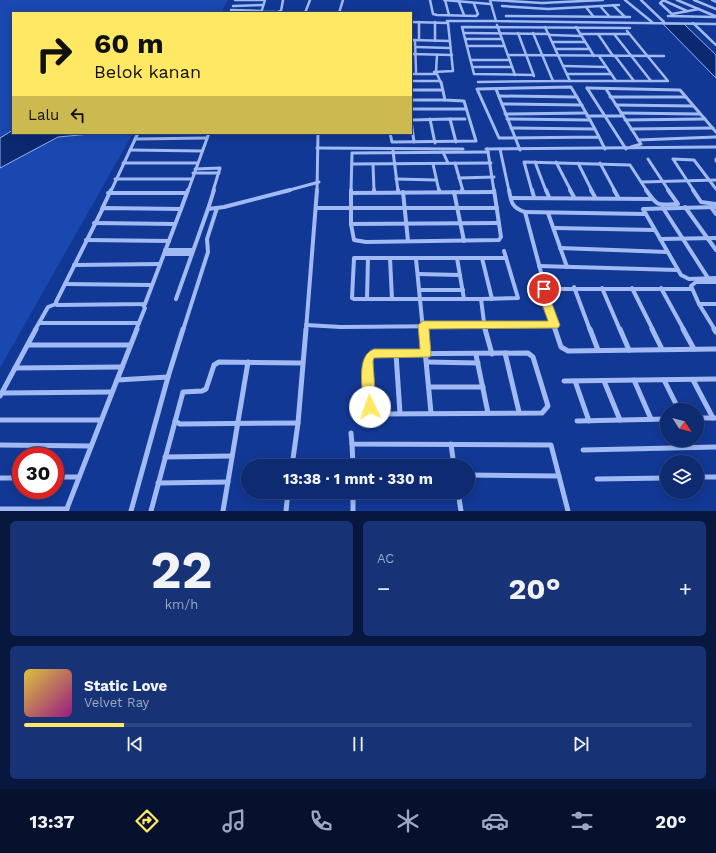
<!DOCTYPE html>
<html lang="id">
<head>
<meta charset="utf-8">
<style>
	:root { --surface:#0e2a70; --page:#173275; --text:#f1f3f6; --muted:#9ba7c3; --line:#2e4683; --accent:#ffe863 }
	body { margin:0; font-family:"Work Sans",sans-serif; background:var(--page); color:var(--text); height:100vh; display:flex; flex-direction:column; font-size:15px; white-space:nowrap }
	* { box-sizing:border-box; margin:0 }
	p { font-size:13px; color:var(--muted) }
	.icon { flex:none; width:22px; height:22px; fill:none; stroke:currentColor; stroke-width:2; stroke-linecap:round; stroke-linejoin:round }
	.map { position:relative; height:511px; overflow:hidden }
	.sheet { display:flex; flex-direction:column; gap:10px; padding:10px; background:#08173e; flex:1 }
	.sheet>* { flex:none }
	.hud { position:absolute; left:12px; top:12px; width:400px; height:122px; border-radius:0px; box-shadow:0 2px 10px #0003,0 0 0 1px var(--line); background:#ffe863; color:#111; overflow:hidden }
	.needle { width:26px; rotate:126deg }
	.controls { position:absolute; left:660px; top:403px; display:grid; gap:8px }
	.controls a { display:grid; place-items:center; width:44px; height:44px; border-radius:50%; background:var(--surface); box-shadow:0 2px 10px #0003,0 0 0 1px var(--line); font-size:20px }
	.speed { position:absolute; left:12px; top:447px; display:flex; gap:8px; font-size:20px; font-weight:700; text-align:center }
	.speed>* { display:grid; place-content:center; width:52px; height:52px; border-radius:50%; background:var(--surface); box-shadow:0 2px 10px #0003,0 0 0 1px var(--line); line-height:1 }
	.speed .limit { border:6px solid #d22; background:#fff; color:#111 }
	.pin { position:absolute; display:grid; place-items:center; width:34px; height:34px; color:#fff; margin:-17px; border:2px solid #fff; border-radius:50%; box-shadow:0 1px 4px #0007 }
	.me { position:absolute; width:44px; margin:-22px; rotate:356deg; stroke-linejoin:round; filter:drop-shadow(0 0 3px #0008) }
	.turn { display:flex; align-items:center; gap:14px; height:84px; padding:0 16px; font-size:18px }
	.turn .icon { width:52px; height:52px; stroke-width:2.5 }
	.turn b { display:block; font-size:28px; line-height:34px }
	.then { display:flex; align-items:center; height:38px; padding:0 16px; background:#0003; gap:8px; font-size:15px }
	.big { font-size:30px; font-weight:700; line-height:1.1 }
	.sheet .tile { flex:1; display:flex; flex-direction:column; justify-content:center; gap:6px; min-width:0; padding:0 14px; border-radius:6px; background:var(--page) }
	.sheet .dial { align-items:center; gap:0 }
	.dial b { font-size:52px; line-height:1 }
	.song { display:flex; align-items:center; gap:12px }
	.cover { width:48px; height:48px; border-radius:6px; background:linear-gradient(135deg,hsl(50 70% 55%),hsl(310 70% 35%)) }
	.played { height:4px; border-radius:2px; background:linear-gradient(90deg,var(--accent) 15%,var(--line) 15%) }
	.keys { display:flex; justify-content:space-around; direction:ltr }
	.heat { display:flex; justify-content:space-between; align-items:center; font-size:22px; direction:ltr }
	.sheet .tiles { flex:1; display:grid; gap:10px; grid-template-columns:1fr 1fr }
	.tile:last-child { grid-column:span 2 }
	.trip { position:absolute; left:241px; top:459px; width:234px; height:40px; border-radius:20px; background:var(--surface); box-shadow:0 2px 10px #0003,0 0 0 1px var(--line); font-weight:700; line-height:40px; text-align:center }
	.tab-bar { display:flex; height:64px; justify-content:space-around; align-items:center; background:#06112d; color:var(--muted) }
	.tab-bar .icon { width:28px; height:28px }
	.tab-bar .active { color:var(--accent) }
	.tab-bar b { font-size:18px; color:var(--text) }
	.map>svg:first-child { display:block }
	.green { fill:#1948b0 }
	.water { fill:#0b2871; stroke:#93b3f6 }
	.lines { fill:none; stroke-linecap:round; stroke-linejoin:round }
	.minor-far3 { stroke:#a1baf3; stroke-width:2.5 }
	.minor-far2 { stroke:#a1baf3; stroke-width:3 }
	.minor-far1 { stroke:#a1baf3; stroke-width:4 }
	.minor { stroke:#a1baf3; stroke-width:5 }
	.route { fill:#ffe863; stroke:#a69740 }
</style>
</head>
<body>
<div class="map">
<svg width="716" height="511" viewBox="0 0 716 511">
	<rect width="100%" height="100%" fill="#123895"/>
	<polygon class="green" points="0,0 228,0 221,13 13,13 13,133 133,133 0,368"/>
	<g class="water">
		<polygon points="663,24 684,24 716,55 716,78"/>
		<polygon points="13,130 13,133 101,133 58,137 0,168 0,138"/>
	</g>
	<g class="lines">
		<g class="minor-far3">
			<polyline points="235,0 265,0 261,13"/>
			<polyline points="430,0 433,14 437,15 476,16 478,14 474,4"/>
			<polyline points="444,0 490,4"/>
			<polyline points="445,0 449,15"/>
			<polyline points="490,0 496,21 716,24"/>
			<polyline points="492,0 542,3 603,0"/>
			<polyline points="625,0 652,22"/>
			<polyline points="641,0 664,22"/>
			<polyline points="663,0 687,11"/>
			<polyline points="664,0 660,3 674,16"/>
			<polyline points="677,0 715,16"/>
			<polyline points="694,0 716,9"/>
			<polyline points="712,0 716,2"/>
			<polyline points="459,2 464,15"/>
			<polyline points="613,5 625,17"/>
			<polyline points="233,6 263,5"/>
			<polyline points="502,6 548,9 619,5"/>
			<polyline points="600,6 609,16"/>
			<polyline points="586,7 593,16"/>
			<polyline points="231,10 261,11"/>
			<polyline points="261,12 275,12"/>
			<polyline points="274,13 281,11 283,0"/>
			<polyline points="305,13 310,0"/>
			<polyline points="339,13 343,0"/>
			<polyline points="672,14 699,9"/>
			<polyline points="506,16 630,17"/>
			<polyline points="668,16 716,17"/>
			<polyline points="447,21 496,21"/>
			<polyline points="411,22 448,23 453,71 434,72"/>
			<polyline points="419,22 419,40"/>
			<polyline points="435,22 435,41"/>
			<polyline points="693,23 716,45"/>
			<polyline points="497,25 515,75"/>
			<polyline points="545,27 570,81"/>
			<polyline points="576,27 594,56"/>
			<polyline points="464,33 549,34"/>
			<polyline points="518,33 534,76"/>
			<polyline points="580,34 629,34"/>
			<polyline points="598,34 613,56"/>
			<polyline points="614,34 651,81"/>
			<polyline points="551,35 581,36"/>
			<polyline points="465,39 502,39"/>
			<polyline points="411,40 450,41"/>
			<polyline points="415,40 416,72"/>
			<polyline points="553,42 585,42"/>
			<polyline points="467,46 504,46"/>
			<polyline points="416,47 450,48"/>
			<polyline points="556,49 590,49"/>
			<polyline points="411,54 452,55"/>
			<polyline points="508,55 664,56"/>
			<polyline points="599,56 616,81"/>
			<polyline points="615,56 634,81"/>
			<polyline points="471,60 510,60"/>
			<polyline points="564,66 606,67"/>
			<polyline points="473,67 512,67"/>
			<polyline points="436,72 437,55"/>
			<polyline points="411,74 437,74 441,83"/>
			<polyline points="567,74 611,74"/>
			<polyline points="533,75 474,74 462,27 630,28"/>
			<polyline points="411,81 440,81"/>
			<polyline points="553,81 668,81 627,31"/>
			<polyline points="478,82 553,81 533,33"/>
		</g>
		<g class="minor-far2">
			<polyline points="587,88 680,90 716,132"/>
			<polyline points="587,88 626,149"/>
			<polyline points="496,89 520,150"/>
			<polyline points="606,89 641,144 631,147"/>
			<polyline points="411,90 441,90"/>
			<polyline points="499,96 577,97"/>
			<polyline points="610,97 686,97"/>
			<polyline points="411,100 445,100"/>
			<polyline points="502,104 582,105"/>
			<polyline points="616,105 693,106"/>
			<polyline points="411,109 466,109"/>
			<polyline points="621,113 700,114"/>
			<polyline points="505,114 586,113"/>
			<polyline points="587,116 623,116"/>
			<polyline points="430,119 435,143"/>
			<polyline points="450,119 465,119"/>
			<polyline points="507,119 590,120"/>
			<polyline points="411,120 450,119 456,142"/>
			<polyline points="411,120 414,142"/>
			<polyline points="625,120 705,119"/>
			<polyline points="511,128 595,129"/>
			<polyline points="631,129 713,128"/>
			<polyline points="390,133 392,142 476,141 464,101 445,100 441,82"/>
			<path d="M599,137L499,138L477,89L571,87C583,107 595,128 605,149"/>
			<polyline points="135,139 207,138"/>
			<polyline points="638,140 716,137"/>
			<polyline points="317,148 463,149"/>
			<polyline points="486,149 716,147"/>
			<polyline points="487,149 488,152"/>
			<polyline points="500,149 509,191"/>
			<polyline points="130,150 202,151"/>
			<polyline points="393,151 398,191"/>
			<polyline points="443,152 448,163"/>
			<polyline points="488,152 494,191"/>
			<polyline points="648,159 669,191"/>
			<polyline points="716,159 716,161"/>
			<polyline points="535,162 546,191"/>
			<polyline points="556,162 571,191"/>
			<polyline points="123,163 197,163"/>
			<polyline points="455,163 463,191"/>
			<polyline points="578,163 592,191"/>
			<polyline points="600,163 615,191"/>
			<polyline points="352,164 491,163"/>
			<polyline points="373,164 374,191"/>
			<polyline points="433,164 439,191"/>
			<polyline points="195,169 220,168 213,191"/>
			<polyline points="193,173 219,173"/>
			<polyline points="459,178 494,177"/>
			<polyline points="115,179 191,179"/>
			<polyline points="396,179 436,180"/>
			<polyline points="642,182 716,180"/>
			<polyline points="111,191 138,133"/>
			<polyline points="188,191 209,133"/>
			<polyline points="286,191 319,182"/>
			<polyline points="317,191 318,133"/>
			<polyline points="351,191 352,153 488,152"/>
			<polyline points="532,191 524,162 630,165 647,191"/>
			<polyline points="694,191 673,159 694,160 716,189"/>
		</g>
		<g class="minor-far1">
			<polyline points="351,190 351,224 354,240 366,242 499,240 501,237 494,190"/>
			<polyline points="374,190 374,192"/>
			<polyline points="398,190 398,192"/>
			<polyline points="439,190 439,192"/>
			<polyline points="462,190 463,192"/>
			<path d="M509,190C511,202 512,208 525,212L542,276"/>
			<polyline points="532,190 534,197"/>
			<polyline points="546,190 549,197"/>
			<polyline points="570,190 574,197"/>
			<polyline points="591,190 595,197"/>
			<polyline points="614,190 618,197"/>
			<path d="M646,190C658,207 657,205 678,204L668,190"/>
			<polyline points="693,190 701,202 716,204"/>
			<polyline points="403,192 408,241"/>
			<polyline points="454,192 464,241"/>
			<polyline points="108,193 185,193"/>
			<polyline points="352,193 494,192"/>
			<polyline points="511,198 652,199"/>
			<polyline points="685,207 716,250"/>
			<polyline points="711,207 716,214"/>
			<polyline points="716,207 643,209 681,275 689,279 716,278"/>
			<polygon points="103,208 181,209 145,304 57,305 56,302"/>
			<polyline points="317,208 497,208"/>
			<polyline points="663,208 708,278"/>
			<polyline points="102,209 111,190"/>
			<polyline points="181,209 188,190"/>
			<polyline points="208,209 214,190"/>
			<polyline points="525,212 645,214"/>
			<polyline points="548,213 567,267"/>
			<polyline points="94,223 175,224"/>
			<polyline points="351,224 499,223"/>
			<polyline points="555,228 654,230"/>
			<polyline points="660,239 716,238"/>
			<polyline points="86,240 169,241"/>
			<polyline points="560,248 667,252"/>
			<polyline points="165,250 193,250"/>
			<polyline points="164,254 191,254"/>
			<polyline points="390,258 392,299"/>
			<polyline points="457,258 464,299"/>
			<polyline points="482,258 492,299"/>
			<polyline points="416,259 423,330"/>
			<polyline points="74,265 160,264"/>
			<polyline points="539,266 677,270"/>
			<polyline points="418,274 460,275"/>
			<polyline points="65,284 152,285"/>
			<polyline points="574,287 590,330"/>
			<polyline points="602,288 620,330"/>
			<polyline points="632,288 653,330"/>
			<polyline points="661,288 684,330"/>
			<polyline points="420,290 463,290"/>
			<polyline points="176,299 208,209 224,207 290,190"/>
			<polyline points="367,299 368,258"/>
			<polyline points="481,299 354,299 352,298 354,258 506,258"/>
			<polyline points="699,304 716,304"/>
			<polyline points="40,323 139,323"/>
			<polyline points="306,325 341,327 555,325"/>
			<polyline points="35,330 48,307 56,304"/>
			<polyline points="136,330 145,308 143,305"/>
			<polyline points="183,330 208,252 207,239 217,208"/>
			<polyline points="306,330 317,190"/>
			<polyline points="485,330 481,299 518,298 504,251"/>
			<polyline points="555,330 543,293 544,289 691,289"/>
			<polyline points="715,330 699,304 691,286 696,282 716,282"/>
		</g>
		<g class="minor">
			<polyline points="423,329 431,413"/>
			<polyline points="485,329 492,354"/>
			<polyline points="555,329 561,347 568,351 716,349"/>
			<polyline points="590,329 598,350"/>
			<polyline points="620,329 629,350"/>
			<polyline points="652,329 662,349"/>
			<polyline points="683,329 694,349"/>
			<polyline points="714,329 716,332"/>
			<polyline points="28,345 130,345"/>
			<polyline points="505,353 519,412"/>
			<polygon points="528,353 533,357 548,406 542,413 378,414 370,407 367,361 374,354"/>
			<polyline points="396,354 400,413"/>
			<polyline points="476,355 488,413"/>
			<polyline points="427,362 478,363"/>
			<polyline points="15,368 122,367"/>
			<polyline points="168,377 183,329"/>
			<polyline points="117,380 137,329"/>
			<polyline points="634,380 651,419"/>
			<polyline points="664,380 679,410"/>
			<polyline points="693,380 713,418"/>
			<polyline points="564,381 716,379"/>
			<polyline points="575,381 589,421"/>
			<polyline points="604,381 620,420"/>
			<polyline points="429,387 483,387"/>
			<polyline points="2,393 112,392"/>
			<polyline points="0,396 36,329"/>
			<polyline points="697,418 715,418"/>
			<polyline points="0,420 101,420"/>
			<polyline points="175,421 180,424 298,423"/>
			<polyline points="577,421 667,419"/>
			<polyline points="351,433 352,444 551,445 568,511"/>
			<polyline points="352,444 353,466"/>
			<polyline points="451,444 454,466"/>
			<polyline points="0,445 91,446"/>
			<polyline points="583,450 716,447"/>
			<polyline points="165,457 232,456"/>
			<polyline points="292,466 298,423 306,329"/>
			<polyline points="468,475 559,476"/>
			<polyline points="55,477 79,477"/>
			<polyline points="697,477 716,477"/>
			<polyline points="0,478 21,478"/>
			<polyline points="597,479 667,478"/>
			<polyline points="158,483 228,482"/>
			<polyline points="353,492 353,511"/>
			<polyline points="458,492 461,511"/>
			<polyline points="0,509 67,509"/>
			<polyline points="66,511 117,380 168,377 131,511"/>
			<polyline points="151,511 183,392 202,391 206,389 214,365 219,362 302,363"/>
			<polyline points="223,511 248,362"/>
			<polyline points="286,511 288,492"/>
		</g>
	</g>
	<path class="route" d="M544,286L549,289L548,293L560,325L558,328L429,329L431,354L430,357L374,358L373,361L376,407L374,410L370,412L366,410L364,407C363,390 355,356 374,349H420L418,325L423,321H548L538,293L541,287Z"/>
</svg>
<div class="controls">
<a><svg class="needle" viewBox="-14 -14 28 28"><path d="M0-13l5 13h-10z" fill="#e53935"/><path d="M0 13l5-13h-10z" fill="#9ba7c3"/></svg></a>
<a><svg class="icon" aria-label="layers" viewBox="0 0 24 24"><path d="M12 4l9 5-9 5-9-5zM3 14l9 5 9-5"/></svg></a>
</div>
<div class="speed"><div class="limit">30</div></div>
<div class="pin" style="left:544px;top:289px;background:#d93025"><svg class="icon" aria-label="arrive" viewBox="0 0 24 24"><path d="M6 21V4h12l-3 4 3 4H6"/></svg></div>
<svg class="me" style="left:370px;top:407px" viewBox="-20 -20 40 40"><circle r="19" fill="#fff"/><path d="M0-13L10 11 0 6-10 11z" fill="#ffe863"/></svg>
<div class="trip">13:38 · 1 mnt · 330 m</div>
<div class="hud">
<div class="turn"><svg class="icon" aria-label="right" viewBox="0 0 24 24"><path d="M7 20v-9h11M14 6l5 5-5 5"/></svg><div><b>60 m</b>Belok kanan</div></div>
<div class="then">Lalu<svg class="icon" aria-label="left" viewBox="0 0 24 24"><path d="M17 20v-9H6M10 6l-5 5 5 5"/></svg></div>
</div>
</div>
<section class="sheet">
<div class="tiles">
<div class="tile dial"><b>22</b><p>km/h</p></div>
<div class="tile"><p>AC</p>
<div class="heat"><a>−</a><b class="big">20°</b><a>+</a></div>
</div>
<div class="tile">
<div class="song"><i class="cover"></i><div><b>Static Love</b><p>Velvet Ray</p></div></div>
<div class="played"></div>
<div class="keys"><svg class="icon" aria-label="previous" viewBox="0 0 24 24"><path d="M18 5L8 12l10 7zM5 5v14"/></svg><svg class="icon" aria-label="pause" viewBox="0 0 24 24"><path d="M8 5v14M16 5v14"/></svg><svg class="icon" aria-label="next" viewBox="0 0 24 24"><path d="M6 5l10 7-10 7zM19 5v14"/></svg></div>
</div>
</div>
</section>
<nav class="tab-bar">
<b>13:37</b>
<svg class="icon active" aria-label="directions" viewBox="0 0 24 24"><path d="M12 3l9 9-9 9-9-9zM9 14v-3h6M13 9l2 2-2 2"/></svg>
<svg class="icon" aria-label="music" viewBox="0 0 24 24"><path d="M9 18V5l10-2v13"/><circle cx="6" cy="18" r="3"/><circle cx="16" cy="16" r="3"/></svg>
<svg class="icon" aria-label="phone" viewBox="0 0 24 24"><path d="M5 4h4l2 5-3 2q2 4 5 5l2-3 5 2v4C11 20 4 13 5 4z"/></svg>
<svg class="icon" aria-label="climate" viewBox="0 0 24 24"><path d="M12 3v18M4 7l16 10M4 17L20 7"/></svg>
<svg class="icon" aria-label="car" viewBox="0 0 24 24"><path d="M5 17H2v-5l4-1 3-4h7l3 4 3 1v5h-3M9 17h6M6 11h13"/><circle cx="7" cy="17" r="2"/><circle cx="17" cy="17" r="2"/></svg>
<svg class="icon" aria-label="filters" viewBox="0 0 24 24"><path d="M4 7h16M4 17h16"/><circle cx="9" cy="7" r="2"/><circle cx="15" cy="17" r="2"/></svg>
<b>20°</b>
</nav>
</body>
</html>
